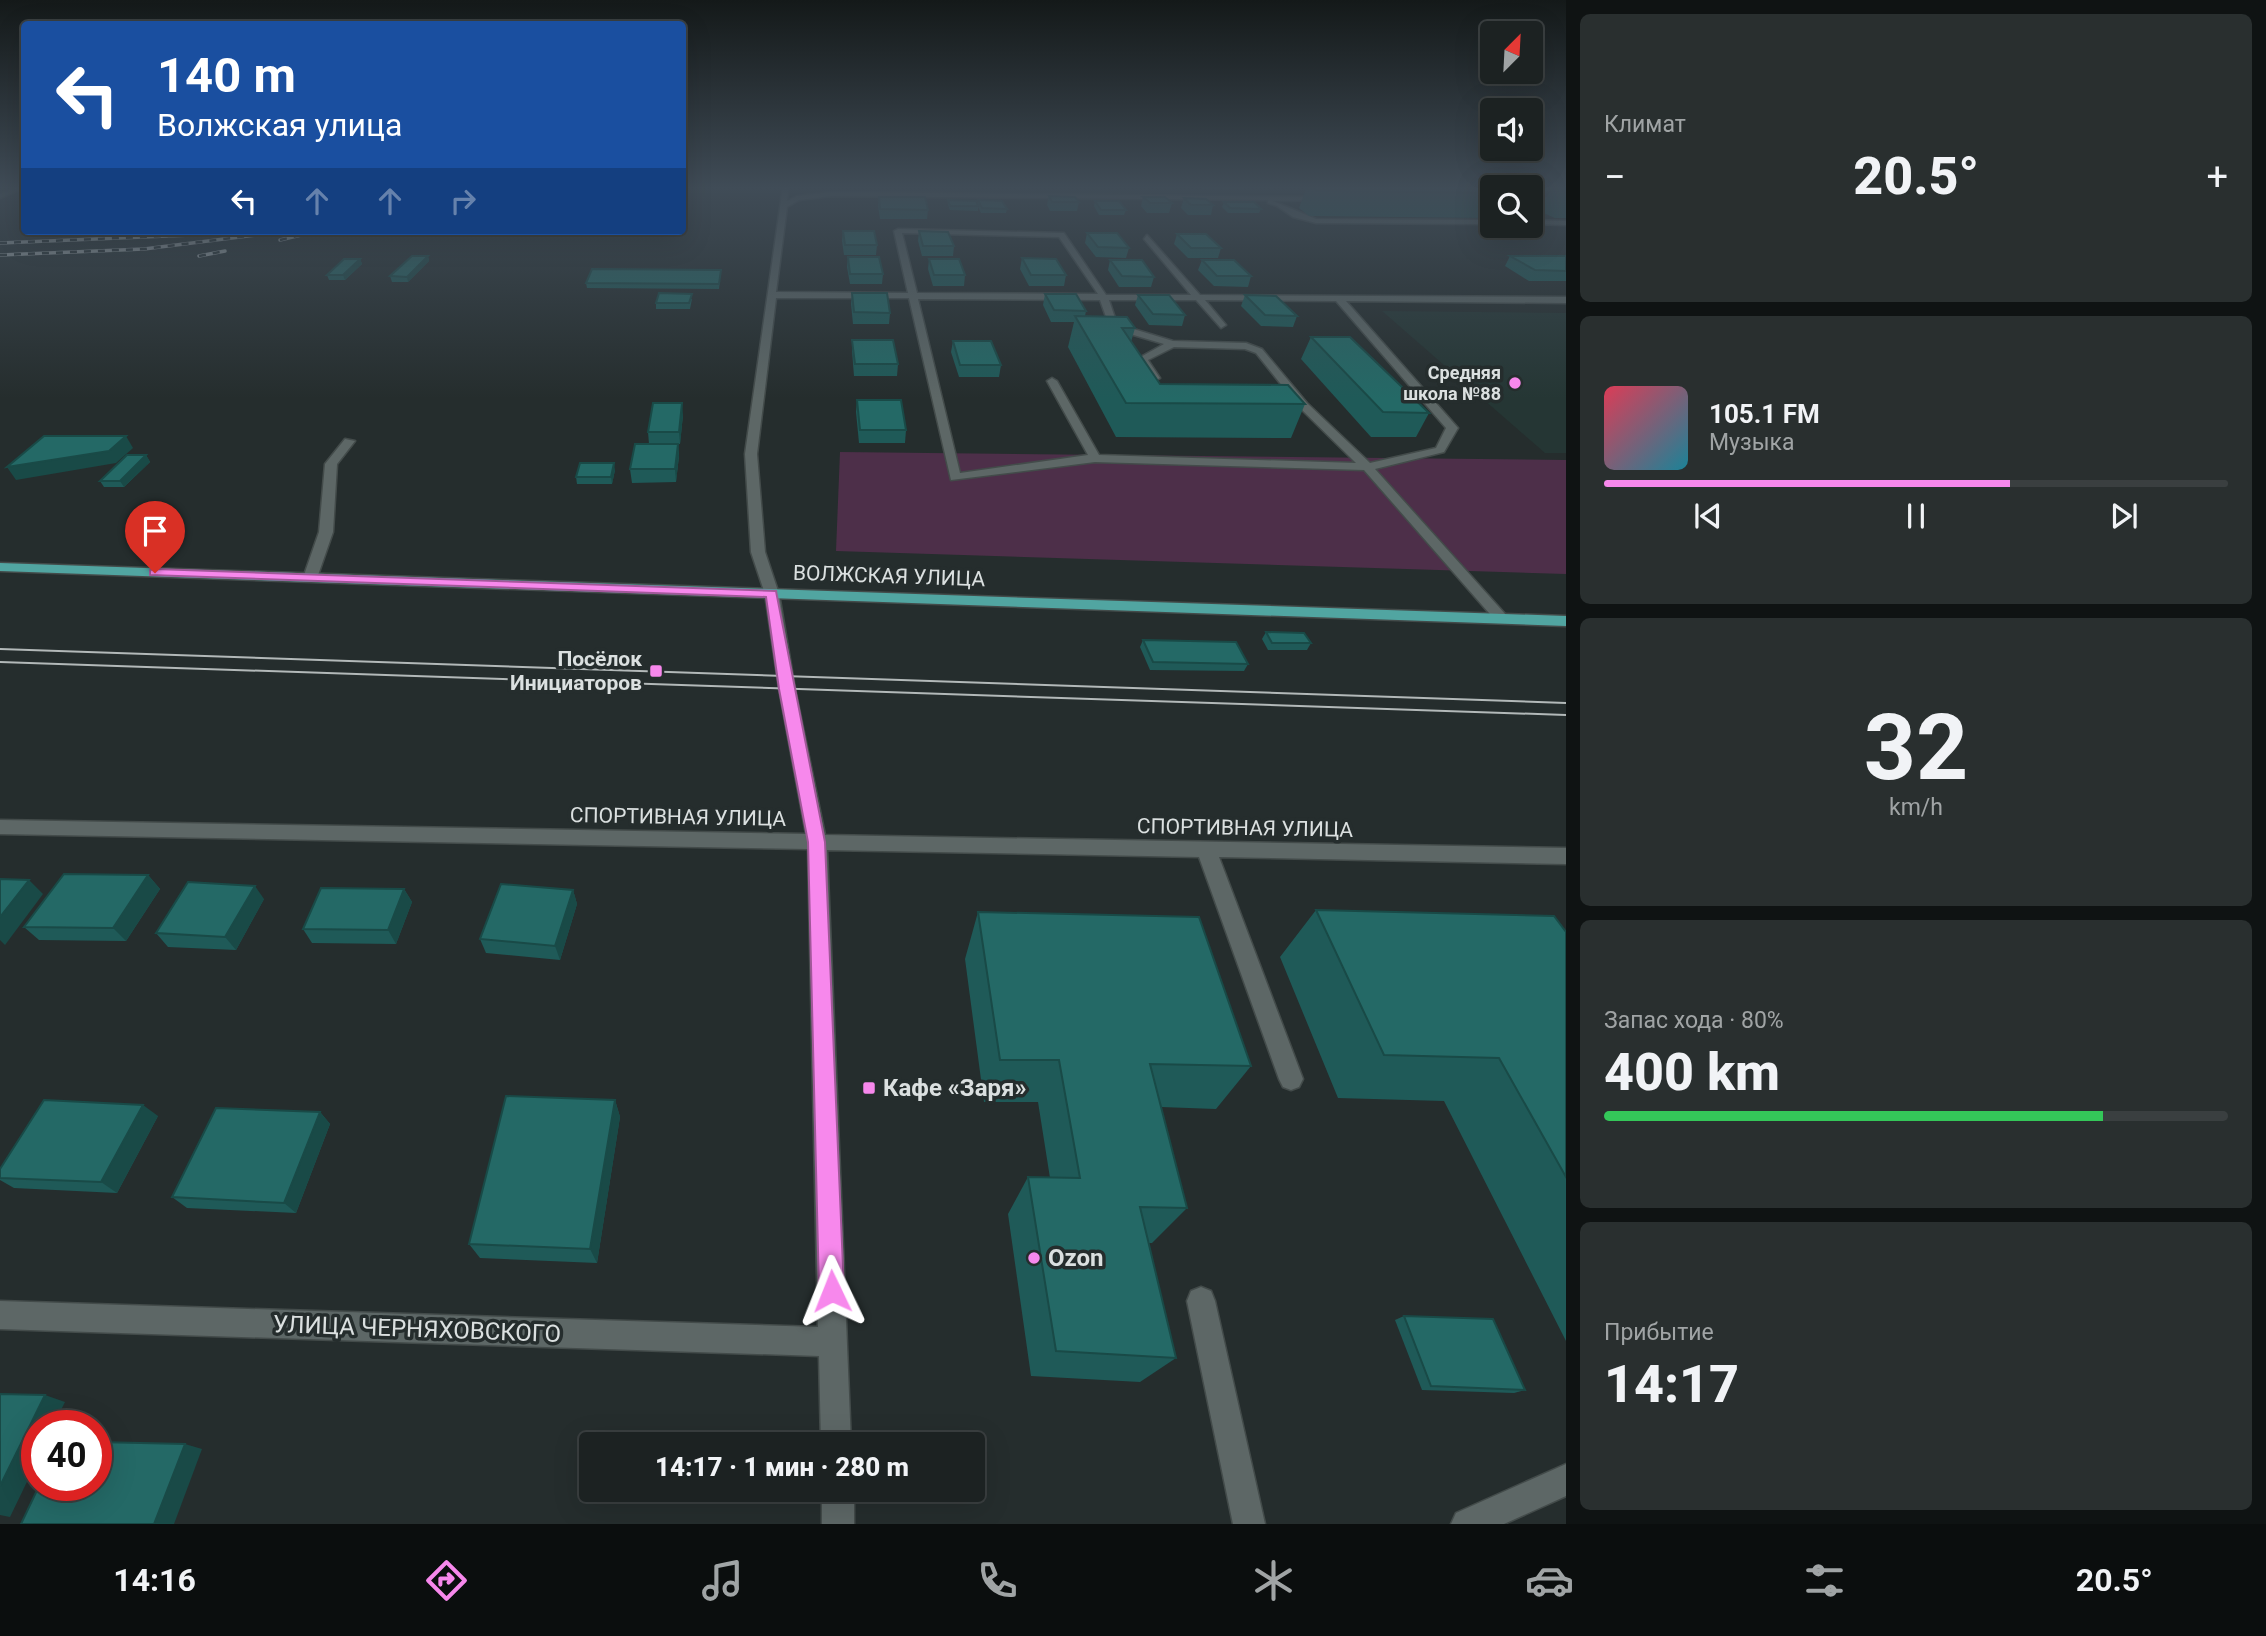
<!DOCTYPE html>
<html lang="ru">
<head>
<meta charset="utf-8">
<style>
	:root { --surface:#1c2222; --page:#292f2f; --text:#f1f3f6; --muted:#a0a4a5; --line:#3a3f40; --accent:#f788ec }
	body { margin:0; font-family:Roboto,sans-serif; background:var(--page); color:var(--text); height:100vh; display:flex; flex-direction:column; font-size:26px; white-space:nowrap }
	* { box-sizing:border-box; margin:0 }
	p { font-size:23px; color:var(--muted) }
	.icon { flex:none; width:38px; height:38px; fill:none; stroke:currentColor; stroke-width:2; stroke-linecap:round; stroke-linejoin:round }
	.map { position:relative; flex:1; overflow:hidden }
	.panel { display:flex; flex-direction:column; gap:14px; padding:14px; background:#0f1313; width:700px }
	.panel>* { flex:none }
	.top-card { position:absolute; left:21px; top:21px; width:665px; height:214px; border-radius:7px; box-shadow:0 7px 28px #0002,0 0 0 2px var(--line); background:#1a4fa0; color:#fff; overflow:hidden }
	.needle { width:46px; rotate:24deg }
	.controls { position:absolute; left:1480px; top:21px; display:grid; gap:14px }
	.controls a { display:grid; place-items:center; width:63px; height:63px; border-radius:7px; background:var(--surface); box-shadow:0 7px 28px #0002,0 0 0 2px var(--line); font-size:35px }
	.speed { position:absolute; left:21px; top:1410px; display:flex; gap:14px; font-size:35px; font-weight:700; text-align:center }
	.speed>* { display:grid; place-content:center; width:91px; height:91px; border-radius:50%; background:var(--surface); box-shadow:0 7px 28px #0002,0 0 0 2px var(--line); line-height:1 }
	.speed .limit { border:10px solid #d22; background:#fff; color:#111 }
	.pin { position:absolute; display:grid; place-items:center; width:60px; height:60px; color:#fff; margin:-72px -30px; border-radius:50% 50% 50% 0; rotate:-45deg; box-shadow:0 0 7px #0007 }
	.pin .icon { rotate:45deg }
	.me { position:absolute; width:77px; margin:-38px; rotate:358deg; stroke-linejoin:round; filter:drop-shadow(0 0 5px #0008) }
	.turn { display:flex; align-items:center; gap:24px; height:147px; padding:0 21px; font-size:32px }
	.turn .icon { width:91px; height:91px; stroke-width:2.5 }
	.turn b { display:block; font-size:49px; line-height:60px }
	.lanes { display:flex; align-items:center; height:66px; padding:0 21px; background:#0003; justify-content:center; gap:35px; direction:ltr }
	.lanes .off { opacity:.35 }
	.big { font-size:52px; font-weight:800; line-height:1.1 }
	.panel .tile { flex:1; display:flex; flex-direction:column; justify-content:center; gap:10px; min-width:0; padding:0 24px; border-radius:10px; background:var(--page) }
	.panel .dial { align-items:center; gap:0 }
	.dial b { font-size:91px; line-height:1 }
	.song { display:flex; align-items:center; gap:21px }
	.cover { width:84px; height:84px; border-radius:10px; background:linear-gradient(135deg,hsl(350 70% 55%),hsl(190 70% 35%)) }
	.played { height:7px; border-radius:4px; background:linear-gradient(90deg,var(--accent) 65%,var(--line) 65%) }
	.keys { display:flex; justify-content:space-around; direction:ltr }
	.heat { display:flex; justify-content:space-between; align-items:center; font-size:38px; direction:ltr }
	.charge { height:10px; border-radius:5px; background:linear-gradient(90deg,#34c759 80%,var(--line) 0) }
	.trip { position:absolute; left:579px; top:1432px; width:406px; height:70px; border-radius:7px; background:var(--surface); box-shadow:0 7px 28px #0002,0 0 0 2px var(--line); font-weight:800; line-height:70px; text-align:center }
	.tabs { display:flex; height:112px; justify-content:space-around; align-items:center; background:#0b0e0e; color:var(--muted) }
	.tabs .icon { width:49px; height:49px }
	.tabs .active { color:var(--accent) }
	.tabs b { font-size:32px; color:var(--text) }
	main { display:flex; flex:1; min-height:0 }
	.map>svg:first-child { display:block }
	.built { fill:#253634 }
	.green { fill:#4d2f49 }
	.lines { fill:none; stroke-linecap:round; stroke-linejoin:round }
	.minor-casing { stroke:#434b4a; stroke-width:3 }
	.major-casing { stroke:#434b4a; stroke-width:3 }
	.minor { fill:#5d6766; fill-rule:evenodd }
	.major { fill:#51a5a1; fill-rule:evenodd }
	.tram { stroke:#b3b9b9; stroke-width:2 }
	.rail-casing { stroke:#b3b9b9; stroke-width:3.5 }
	.rail { stroke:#252d2d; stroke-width:2.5; stroke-dasharray:7; stroke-linecap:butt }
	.wall { fill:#1f5a58 }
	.shaded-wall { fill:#194a47 }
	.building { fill:#246966; stroke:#194a47; stroke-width:2 }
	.route { fill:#f788ec; stroke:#a15899; stroke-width:2 }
	.poi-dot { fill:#f788ec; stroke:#252d2d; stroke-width:2.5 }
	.labels { text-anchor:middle; stroke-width:7; stroke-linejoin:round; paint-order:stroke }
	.far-poi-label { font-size:18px; font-weight:bold; fill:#dbe0e0; stroke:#252d2d; text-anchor:end }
	.street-label { font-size:21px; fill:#dbe0e0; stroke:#252d2d }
	.poi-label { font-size:21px; font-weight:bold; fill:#dbe0e0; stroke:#252d2d; text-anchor:end }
	.near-poi-label { font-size:24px; font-weight:bold; fill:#dbe0e0; stroke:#252d2d; text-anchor:start }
	.near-street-label { font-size:24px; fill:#dbe0e0; stroke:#252d2d }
</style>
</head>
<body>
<main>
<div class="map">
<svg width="1566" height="1524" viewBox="0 0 1566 1524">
	<rect width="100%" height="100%" fill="#252d2d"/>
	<polygon class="built" points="1382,311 1566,313 1566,453 1545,453"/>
	<polygon class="green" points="840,452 1566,460 1566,574 836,551"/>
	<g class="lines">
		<defs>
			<g id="minor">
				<polygon points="19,186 24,188 0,198 0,194"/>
				<path d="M783,186H789L787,201L797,196L831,192L1324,197L1326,200L1273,201L1316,219L1493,220V224L1316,223L1293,217L1277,206L1268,203V200L831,196L799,200L787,207L776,292L908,293L894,231L898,229L1064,233L1106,295H1191L1144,239L1147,235L1200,295L1566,297V303L1346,301L1458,428L1444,452L1375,469L1506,615L1508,618L1506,621H1496L1364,470L1095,462L951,480L909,298H776L757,454L765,552L779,594L795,689L825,835L1566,848V864L1219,857L1303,1079L1299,1087L1291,1090L1283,1087L1279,1079L1199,857L827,850L851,1444H821L819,1356L0,1329V1301L818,1327L808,849L0,834V820L806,834L779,689L765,594L751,552L745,454ZM902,233L1059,237L1098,294L917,293ZM918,299L1100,300L1110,328L1164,344L1137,359L1151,380L1155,381L1160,378L1148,360L1174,347L1245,349L1256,353L1299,407L1356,463L1099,455L1057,381L1052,378L1047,381L1088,455L960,473ZM1109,300H1196L1221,328L1226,325L1205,300L1336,301L1446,428L1436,448L1370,463L1307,403L1262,349L1246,343L1173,341L1117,324Z"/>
				<polygon points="1531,198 1566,199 1566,203 1531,202"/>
				<polygon points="1531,220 1566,221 1566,225 1531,224"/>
				<polygon points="345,439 355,441 337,464 333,532 317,578 315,581 305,581 303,578 319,532 325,464"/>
				<polygon points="1201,1287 1211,1291 1215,1301 1265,1524 1233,1524 1187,1301 1191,1291"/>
				<polygon points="1566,1464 1566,1496 1504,1524 1451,1524 1456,1513"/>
				<rect x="822" y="1489" width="32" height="35"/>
			</g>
			<polygon id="major" points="0,563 1566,616 1566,626 0,571"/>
		</defs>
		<use href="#minor" class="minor-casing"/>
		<use href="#major" class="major-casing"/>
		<use href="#minor" class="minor"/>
		<use href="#major" class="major"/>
		<g class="tram">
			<polyline points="0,649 1566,703"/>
			<polyline points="0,662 1566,715"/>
		</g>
		<defs>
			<g id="rail">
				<polyline points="280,240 318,231"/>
				<polyline points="0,243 191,235"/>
				<polyline points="0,255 144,249 288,231"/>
				<polyline points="199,256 225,251"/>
			</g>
		</defs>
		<use href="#rail" class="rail-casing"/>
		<use href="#rail" class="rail"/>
	</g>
	<g class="wall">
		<rect x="946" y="186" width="19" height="1"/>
		<polygon points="1025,186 1054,186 1054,188 1026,188"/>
		<polygon points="1073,186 1103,186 1103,189 1074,188"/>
		<polygon points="1144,186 1174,186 1173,189 1146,188"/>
		<polygon points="1199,186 1245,186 1244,189 1202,189"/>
		<polygon points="1307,186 1566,186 1566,218 1555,218 1539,211 1550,191 1531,191 1531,187 1493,187 1493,218 1309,216 1299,208"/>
		<polygon points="1049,196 1079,202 1077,211 1050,211 1047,205"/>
		<polygon points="879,197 928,210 927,219 880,219 878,206"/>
		<polygon points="1143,197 1172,203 1169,213 1147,213 1141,206"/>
		<polygon points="1184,198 1213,205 1211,215 1188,215 1181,208"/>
		<polygon points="948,200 978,204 978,200 1007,209 1006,213 981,213 978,207 978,211 950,210 948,205"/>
		<polygon points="1095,201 1126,210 1124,215 1099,215 1094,206"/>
		<polygon points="1224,202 1261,209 1259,213 1228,213 1222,207"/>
		<polygon points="843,231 877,245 876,255 844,255 842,241"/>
		<polygon points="919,231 954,246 953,256 922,256 918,241"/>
		<polygon points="1087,233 1129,248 1126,258 1096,257 1085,243"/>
		<polygon points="1177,234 1221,248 1218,258 1188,258 1174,244"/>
		<polygon points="428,256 429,261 408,282 392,282 390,276"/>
		<polygon points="1510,256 1566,256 1566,281 1529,281 1505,266"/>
		<polygon points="848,257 883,274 882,284 850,284 847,267"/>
		<polygon points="1022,258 1066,275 1064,286 1029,286 1020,269"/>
		<polygon points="360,259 362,264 345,280 329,280 327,275"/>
		<polygon points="929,259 965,275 964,286 933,286 928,269"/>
		<polygon points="1110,260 1154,277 1151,287 1119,287 1108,270"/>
		<polygon points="1202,260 1251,276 1248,287 1214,286 1198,270"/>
		<polygon points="721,270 719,289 587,288 586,283"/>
		<polygon points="852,293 890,313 889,324 853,324 851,304"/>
		<polygon points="1045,294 1086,311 1085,316 1135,328 1131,342 1160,384 1305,404 1291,438 1116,437 1068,347 1074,322 1051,322 1043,305"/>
		<polygon points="1138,295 1185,315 1182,326 1149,325 1135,305"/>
		<polygon points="1245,295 1297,316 1293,327 1261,326 1241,306"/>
		<polygon points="692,299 690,309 656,309 656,303"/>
		<polygon points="1311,337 1429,413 1416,437 1371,437 1301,359"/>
		<polygon points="852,340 898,364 897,376 854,376 852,351"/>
		<polygon points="953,341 1001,365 999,377 959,377 951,352"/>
		<polygon points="857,400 906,430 905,443 859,443 856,412"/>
		<polygon points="683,415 680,444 678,444 679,456 676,482 632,483 630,469 649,444 648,432"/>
		<polygon points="146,455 150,462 124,487 104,487 100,481"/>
		<polygon points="615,470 612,484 577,484 576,477"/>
		<polygon points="1266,632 1311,643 1307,650 1268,650 1262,639"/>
		<polygon points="1143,640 1248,664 1244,671 1150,670 1140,647"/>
		<polygon points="148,875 160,889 126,941 39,940 24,927"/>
		<polygon points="404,889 412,902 396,944 312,943 303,929"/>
		<polygon points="573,890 577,904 560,960 486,953 480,939"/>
		<polygon points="264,899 236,950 168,947 156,933"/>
		<polygon points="1316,910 1566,932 1566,1341 1444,1101 1338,1098 1280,957"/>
		<polygon points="978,912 1251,1066 1216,1109 1161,1107 1187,1208 1152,1243 1149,1243 1176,1358 1140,1382 1031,1376 1008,1214 1028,1177 1050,1178 1038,1102 984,1102 965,959"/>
		<polygon points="615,1100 620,1117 597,1263 480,1258 469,1244"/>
		<polygon points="320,1112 330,1124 296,1213 187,1208 172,1197"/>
		<polygon points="158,1116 117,1193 14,1188 0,1180 0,1169"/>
		<polygon points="1404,1316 1525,1390 1514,1393 1422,1390 1395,1320"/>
	</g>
	<g class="shaded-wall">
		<polygon points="428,256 429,261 408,282 407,277"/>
		<polygon points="360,259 362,264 345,280 343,275"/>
		<polygon points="682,403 683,415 680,444 679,432"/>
		<polygon points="126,436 133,448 116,463 16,480 7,467"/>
		<polygon points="678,444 679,456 676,482 675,469"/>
		<polygon points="146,455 150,462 124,487 120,481"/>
		<polygon points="614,463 615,470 612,484 611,477"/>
		<polygon points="148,875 160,889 126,941 113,928"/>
		<polygon points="29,880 43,894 5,945 0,940 0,917"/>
		<polygon points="255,886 264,899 236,950 225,937"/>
		<polygon points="404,889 412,902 396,944 388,930"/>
		<polygon points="573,890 577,904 560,960 555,946"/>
		<polygon points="615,1100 620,1117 597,1263 590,1249"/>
		<polygon points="143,1105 158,1116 117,1193 101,1182"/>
		<polygon points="320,1112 330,1124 296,1213 284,1203"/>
		<polygon points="45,1395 65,1402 53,1426 37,1426 37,1461 10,1517 0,1515 0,1486"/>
		<polygon points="185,1444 202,1449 174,1524 154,1524"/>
	</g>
	<g class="building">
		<polygon points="1311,186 1520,186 1523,187 1493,187 1493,193 1318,191"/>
		<polygon points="1553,186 1566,186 1566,192"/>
		<polygon points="1049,196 1075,197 1079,202 1052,202"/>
		<polygon points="879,197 925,197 928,210 880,209"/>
		<polygon points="1143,197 1165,197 1172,203 1150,203"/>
		<polygon points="1184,198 1206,199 1213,205 1191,205"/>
		<polygon points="948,200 976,201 978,206 950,206"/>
		<polygon points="978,200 1002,201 1007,209 982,208"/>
		<polygon points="1095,201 1119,201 1126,210 1101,210"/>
		<polygon points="1224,202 1254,202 1261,209 1230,208"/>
		<polygon points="843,231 874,231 877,245 845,245"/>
		<polygon points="919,231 948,232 954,246 923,246"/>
		<polygon points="1087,233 1117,233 1129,248 1098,247"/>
		<polygon points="1177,234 1206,234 1221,248 1191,248"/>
		<polygon points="412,256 428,256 407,277 390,276"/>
		<polygon points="1510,256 1566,256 1566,271 1535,270"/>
		<polygon points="848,257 879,257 883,274 850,274"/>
		<polygon points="1022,258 1056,259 1066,275 1031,275"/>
		<polygon points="344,259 360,259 343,275 327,275"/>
		<polygon points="929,259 959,259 965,275 934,275"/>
		<polygon points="1110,260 1142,260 1154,277 1122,276"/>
		<polygon points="1202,260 1234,260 1251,276 1217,276"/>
		<polygon points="592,269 721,270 719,284 586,283"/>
		<polygon points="659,293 692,294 689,303 656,303"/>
		<polygon points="852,293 887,293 890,313 854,312"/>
		<polygon points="1045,294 1076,294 1086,311 1054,310"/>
		<polygon points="1138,295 1169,295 1185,315 1153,314"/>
		<polygon points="1245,295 1276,296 1297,316 1265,315"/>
		<polygon points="1075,316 1127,317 1135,328 1122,328 1160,384 1288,385 1305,404 1126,403"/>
		<polygon points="1311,337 1350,337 1429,413 1383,412"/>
		<polygon points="852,340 893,340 898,364 855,364"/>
		<polygon points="953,341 991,341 1001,365 960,365"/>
		<polygon points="857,400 901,400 906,430 860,430"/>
		<polygon points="653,403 682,403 679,432 648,432"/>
		<polygon points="44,436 126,436 109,451 7,467"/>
		<polygon points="635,444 678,444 675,469 630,469"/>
		<polygon points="127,455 146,455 120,481 100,481"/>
		<polygon points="580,463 614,463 611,477 576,477"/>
		<polygon points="1266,632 1304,633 1311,643 1272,643"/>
		<polygon points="1143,640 1236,642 1248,664 1153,662"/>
		<polygon points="64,874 148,875 113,928 24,927"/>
		<polygon points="0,879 29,880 0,917"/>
		<polygon points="188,882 255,886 225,937 156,933"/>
		<polygon points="501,884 573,890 555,946 480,939"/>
		<polygon points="321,888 404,889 388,930 303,929"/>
		<polygon points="1316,910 1554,916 1566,932 1566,1177 1499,1058 1384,1055"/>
		<polygon points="978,912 1199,917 1251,1066 1150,1064 1187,1208 1140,1207 1176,1358 1056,1351 1028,1177 1080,1178 1059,1060 1000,1060"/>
		<polygon points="506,1096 615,1100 590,1249 469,1244"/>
		<polygon points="44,1100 143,1105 101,1182 0,1178 0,1169"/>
		<polygon points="216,1108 320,1112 284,1203 172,1197"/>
		<polygon points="1404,1316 1493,1319 1525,1390 1431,1386"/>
		<polygon points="0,1394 45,1395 0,1486"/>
		<polygon points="96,1442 185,1444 154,1524 21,1524 39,1486 96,1486"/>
	</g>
	<linearGradient id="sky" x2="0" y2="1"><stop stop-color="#141919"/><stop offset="0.47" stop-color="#404c57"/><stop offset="1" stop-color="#404c57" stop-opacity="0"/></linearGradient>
	<rect width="1566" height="399" fill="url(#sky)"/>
	<polygon class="route" points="155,569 776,591 825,842 844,1291 841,1299 832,1303 823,1299 819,1291 808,842 779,689 766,597 150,575 150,570"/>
	<g class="poi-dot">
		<circle cx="1515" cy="383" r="7"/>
		<rect x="649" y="664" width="14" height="14" rx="3.5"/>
		<rect x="862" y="1081" width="14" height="14" rx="3.5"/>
		<circle cx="1034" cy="1258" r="7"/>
	</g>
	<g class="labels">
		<g class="far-poi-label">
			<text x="1501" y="379">Средняя<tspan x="1501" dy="21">школа №88</tspan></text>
		</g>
		<g class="street-label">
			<text transform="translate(889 576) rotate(2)" y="7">ВОЛЖСКАЯ УЛИЦА</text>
			<text transform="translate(678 817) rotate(1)" y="7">СПОРТИВНАЯ УЛИЦА</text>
			<text transform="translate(1245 828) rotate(1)" y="7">СПОРТИВНАЯ УЛИЦА</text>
		</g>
		<g class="poi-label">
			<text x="642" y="666">Посёлок<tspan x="642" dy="24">Инициаторов</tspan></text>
		</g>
		<g class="near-poi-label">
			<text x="883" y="1096">Кафе «Заря»</text>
			<text x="1048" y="1266">Ozon</text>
		</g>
		<g class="near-street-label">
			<text transform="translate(417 1329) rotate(2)" y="8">УЛИЦА ЧЕРНЯХОВСКОГО</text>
		</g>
	</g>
</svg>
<div class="controls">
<a><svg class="needle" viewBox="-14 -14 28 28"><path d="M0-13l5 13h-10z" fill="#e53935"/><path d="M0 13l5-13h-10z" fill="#a0a4a5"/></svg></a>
<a><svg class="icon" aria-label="sound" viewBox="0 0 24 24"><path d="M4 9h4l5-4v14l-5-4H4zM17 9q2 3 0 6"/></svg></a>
<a><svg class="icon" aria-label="search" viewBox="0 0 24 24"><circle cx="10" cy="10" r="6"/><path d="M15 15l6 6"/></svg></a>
</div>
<div class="speed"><div class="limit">40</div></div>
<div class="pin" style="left:155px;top:573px;background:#d93025"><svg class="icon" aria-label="arrive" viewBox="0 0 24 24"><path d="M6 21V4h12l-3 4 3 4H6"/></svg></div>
<svg class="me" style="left:832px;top:1291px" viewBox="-20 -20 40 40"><path d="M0-17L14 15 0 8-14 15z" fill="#f788ec" stroke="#fff" stroke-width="4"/></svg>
<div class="trip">14:17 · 1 мин · 280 m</div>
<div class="top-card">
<div class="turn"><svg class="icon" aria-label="left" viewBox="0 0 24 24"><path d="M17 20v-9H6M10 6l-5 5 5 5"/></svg><div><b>140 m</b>Волжская улица</div></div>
<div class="lanes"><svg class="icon" aria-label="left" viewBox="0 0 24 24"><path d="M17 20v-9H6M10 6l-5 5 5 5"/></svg><svg class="icon off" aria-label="ahead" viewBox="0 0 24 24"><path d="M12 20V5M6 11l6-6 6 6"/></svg><svg class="icon off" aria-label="ahead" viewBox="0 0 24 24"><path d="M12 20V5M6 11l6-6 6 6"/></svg><svg class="icon off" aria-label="right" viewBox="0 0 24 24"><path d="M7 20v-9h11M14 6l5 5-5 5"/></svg></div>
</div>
</div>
<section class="panel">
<div class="tile"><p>Климат</p>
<div class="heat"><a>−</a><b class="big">20.5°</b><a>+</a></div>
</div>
<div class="tile">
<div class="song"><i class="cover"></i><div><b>105.1 FM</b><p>Музыка</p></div></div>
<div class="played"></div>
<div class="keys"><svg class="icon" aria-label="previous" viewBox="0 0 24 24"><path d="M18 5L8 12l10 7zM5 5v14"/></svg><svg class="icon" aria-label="pause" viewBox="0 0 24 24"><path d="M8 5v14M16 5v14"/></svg><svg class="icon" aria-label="next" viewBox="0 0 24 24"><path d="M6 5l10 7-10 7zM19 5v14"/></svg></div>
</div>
<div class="tile dial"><b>32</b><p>km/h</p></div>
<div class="tile"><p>Запас хода · 80%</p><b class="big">400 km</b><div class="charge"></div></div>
<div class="tile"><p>Прибытие</p><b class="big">14:17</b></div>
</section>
</main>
<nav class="tabs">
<b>14:16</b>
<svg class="icon active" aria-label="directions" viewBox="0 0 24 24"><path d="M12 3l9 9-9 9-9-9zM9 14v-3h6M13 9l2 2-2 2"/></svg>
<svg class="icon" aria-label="music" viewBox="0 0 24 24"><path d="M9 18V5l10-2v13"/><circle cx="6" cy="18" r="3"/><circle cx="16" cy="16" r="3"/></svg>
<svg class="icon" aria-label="phone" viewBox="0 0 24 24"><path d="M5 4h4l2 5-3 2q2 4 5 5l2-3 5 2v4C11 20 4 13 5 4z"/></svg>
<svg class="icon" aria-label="climate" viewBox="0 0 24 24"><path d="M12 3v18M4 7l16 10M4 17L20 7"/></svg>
<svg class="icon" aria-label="car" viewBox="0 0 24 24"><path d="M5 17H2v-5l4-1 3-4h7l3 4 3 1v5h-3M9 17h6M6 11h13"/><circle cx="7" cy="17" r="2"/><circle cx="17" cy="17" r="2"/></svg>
<svg class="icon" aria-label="filters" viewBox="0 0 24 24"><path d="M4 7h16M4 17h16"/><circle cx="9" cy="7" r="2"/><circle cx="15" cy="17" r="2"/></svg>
<b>20.5°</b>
</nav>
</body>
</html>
